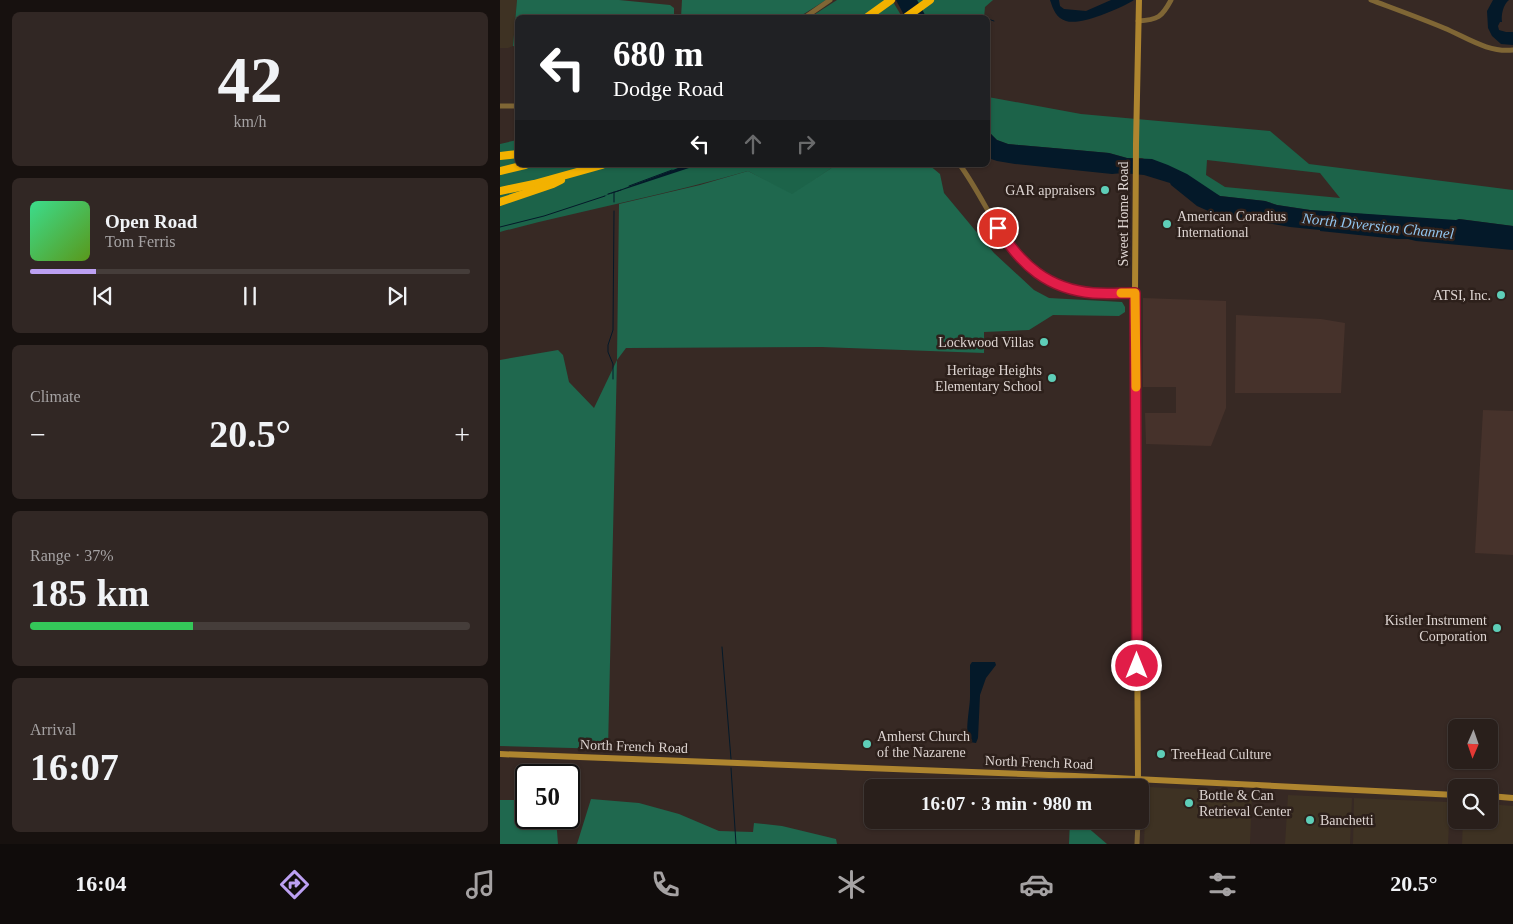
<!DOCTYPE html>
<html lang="en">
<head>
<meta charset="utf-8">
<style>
	:root { --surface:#291f1b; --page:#312724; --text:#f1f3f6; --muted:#a5a2a3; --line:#453d3a; --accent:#bca0f2 }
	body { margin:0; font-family:"Times New Roman",serif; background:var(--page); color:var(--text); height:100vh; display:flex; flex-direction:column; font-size:19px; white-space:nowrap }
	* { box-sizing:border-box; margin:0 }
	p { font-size:16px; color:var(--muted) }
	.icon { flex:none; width:28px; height:28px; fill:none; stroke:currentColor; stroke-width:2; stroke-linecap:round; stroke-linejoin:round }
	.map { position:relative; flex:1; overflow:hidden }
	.drawer { display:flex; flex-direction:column; gap:12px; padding:12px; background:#17110f; width:500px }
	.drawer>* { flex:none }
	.banner { position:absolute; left:15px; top:15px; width:475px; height:152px; border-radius:8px; box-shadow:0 1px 4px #0004,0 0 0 1px var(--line); background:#202124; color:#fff; overflow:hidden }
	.needle { width:32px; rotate:182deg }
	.tools { position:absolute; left:948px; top:719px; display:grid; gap:10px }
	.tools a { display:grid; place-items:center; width:50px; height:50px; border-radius:8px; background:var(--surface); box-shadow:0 1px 4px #0004,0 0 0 1px var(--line); font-size:25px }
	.speed { position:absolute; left:15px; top:764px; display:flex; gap:10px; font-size:25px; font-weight:700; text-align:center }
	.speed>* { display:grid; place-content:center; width:65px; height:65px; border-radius:50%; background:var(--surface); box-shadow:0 1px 4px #0004,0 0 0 1px var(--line); line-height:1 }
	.speed .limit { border:2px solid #111; border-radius:8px; background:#fff; color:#111 }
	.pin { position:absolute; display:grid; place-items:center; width:42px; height:42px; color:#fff; margin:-21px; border:2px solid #fff; border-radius:50%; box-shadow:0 1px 5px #0007 }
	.me { position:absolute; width:55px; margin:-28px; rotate:0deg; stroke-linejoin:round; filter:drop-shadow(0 0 4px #0008) }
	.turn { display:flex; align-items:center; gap:18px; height:105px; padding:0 15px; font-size:22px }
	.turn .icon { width:65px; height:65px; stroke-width:2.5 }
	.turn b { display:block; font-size:35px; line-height:42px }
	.lanes { display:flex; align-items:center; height:48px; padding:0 15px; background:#0003; justify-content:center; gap:25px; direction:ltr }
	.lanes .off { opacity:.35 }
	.big { font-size:38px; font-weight:700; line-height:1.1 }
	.drawer .tile { flex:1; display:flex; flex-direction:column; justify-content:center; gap:8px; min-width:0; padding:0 18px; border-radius:8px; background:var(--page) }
	.drawer .dial { align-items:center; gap:0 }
	.dial b { font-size:65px; line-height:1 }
	.song { display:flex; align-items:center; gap:15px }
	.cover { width:60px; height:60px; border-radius:8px; background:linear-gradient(135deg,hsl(150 70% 55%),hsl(90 70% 35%)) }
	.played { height:5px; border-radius:2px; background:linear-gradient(90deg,var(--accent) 15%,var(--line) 15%) }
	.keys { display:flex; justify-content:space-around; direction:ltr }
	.heat { display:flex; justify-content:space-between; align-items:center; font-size:28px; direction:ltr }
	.charge { height:8px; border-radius:4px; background:linear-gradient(90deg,#34c759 37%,var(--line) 0) }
	.trip { position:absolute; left:364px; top:779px; width:285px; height:50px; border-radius:8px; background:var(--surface); box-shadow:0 1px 4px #0004,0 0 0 1px var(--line); font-weight:700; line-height:50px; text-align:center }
	.menu { display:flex; height:80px; justify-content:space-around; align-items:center; background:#100c0b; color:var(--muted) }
	.menu .icon { width:35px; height:35px }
	.menu .active { color:var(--accent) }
	.menu b { font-size:22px; color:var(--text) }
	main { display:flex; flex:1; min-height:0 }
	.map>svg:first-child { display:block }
	.commercial { fill:#3e3223 }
	.built { fill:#46322b }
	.green { fill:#1c6349; fill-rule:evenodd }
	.forest { fill:#1f684e }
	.water { fill:#041929 }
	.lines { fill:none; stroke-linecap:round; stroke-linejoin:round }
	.stream { stroke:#041929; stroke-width:1 }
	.tertiary { stroke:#7f6635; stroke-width:5 }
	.secondary { stroke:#ae852f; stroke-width:6 }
	.motorway { stroke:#f3b200; stroke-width:8 }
	.route-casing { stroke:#92132f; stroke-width:12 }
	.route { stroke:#e11d48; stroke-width:9 }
	.slow { stroke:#f59e0b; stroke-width:9 }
	.poi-dot { fill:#5eceb8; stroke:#2d201b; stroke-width:2 }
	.labels { text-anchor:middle; stroke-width:5; stroke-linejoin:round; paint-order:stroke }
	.poi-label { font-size:14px; fill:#ded5d2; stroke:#2d201b; text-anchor:end }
	.street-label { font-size:14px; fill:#ded5d2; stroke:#2d201b }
	.water-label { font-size:15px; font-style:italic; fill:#91c5ef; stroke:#2d201b }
</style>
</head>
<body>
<main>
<section class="drawer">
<div class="tile dial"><b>42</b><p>km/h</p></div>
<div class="tile">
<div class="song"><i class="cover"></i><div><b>Open Road</b><p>Tom Ferris</p></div></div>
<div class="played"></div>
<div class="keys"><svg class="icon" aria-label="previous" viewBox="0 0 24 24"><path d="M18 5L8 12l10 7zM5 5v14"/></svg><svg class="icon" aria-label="pause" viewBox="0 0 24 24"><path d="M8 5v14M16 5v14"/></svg><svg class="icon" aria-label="next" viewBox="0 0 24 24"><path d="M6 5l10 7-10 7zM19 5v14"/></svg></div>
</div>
<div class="tile"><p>Climate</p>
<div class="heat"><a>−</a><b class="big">20.5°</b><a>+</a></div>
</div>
<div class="tile"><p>Range · 37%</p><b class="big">185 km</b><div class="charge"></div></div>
<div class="tile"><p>Arrival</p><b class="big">16:07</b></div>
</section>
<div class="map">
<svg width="1013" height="844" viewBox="0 0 1013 844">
	<rect width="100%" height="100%" fill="#372924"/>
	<g class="commercial">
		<polygon points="0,0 17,0 13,46 8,48 0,48"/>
		<polygon points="650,787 752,793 750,844 644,844 646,791"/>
		<polygon points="788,795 852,798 850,844 785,844"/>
		<polygon points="854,798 947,802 950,804 948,844 853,844"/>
		<polygon points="989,804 1013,806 1013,844 962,844 963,820 989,820"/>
	</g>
	<g class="built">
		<polygon points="643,298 726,301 726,408 711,446 646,444 645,413 676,413 676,387 643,387"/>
		<polygon points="736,315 821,319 845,323 841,393 735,393"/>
		<polygon points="983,410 1013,411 1013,555 975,553"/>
	</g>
	<g class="green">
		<polygon points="337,0 392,0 402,17 309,18"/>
		<polygon points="417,0 493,0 485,7 484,18 426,17"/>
		<path d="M488,97L581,114L770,131L809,164L1013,190V226L959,219L956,221L810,210L777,205L765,201L720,196L642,158H627L609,153L576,150L508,144L497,140L491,134L488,129ZM707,160L820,173L840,198L725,187L706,175Z"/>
		<path d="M17,140L18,165H336L292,195L248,171C166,195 82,210 0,232V144Z"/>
	</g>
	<g class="forest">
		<polygon points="17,0 119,0 170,5 174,8 174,18 18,18 17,47 13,46"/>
		<polygon points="182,0 326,0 299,17 181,18"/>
		<polygon points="336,165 429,165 440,174 444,193 494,253 534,290 549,298 622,302 625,307 625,312 619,316 553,315 529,330 484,332 484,353 322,347 126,348 117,360 108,749 0,746 0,360 58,350 63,355 69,382 94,408 117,360 119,204 200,185 248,171 292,194"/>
		<polygon points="91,799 139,803 179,814 219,831 253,832 254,823 282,826 336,839 337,844 77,844"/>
		<polygon points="0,800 26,800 26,818 56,818 58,844 0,844"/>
		<polygon points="570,820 579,820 607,844 569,844"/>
	</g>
	<g class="water">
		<polygon points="396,0 417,0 426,17 405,17"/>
		<path d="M550,0H559L560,6L564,9L586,11L611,0H634C621,8 581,26 566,21C556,18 553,9 550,0Z"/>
		<path d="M993,0H1009C1003,5 1001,15 1002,22H1000L998,26L999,30L1006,32H1013V45L1001,44L992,36L988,28L987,11Z"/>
		<polygon points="488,129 491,134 497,140 508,144 576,150 609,153 627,158 652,159 668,165 687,174 720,196 765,201 777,205 810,210 956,220 959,219 1013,226 1013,250 916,241 908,239 897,239 820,231 820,230 790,227 715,214 697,206 671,185 670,183 644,175 623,173 612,174 515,164 497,161 488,158"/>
		<polygon points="186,165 198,165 101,197"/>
		<path d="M472,662H495L496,665L486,678L480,695L478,738L476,743L470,742C464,732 470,709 470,697C470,687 470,675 470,665Z"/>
	</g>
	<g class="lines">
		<g class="stream">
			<polyline points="471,18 476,15 484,18"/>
			<polyline points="488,19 494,21"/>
			<polyline points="178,168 186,165"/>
			<polyline points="129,186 172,170"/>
			<polyline points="108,194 121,190"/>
			<polyline points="114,202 114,192"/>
			<polyline points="0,227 44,216 105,196"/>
			<polyline points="113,379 113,364 108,352 108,345 113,330 114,211"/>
			<polyline points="222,647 231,759"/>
			<polyline points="231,768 236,844"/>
		</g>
		<g class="tertiary">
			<path d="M871,0C895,9 920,18 944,28C966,37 988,53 1013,50"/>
			<polyline points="304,18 330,0"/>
			<path d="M638,21C658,20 662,17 671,0"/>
			<polyline points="0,106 18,106"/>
			<path d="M460,165C497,216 509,278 581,291C599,295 617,293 635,293"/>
			<polyline points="638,788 638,779"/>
			<polyline points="637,844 638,820"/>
		</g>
		<g class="secondary">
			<polyline points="0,754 575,776 956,795"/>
			<polyline points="638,779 635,293 636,144 639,0"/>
			<polyline points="989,796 1013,798"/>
		</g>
		<g class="motorway">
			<polyline points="366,18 391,0"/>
			<polyline points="405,18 430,0"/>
			<polyline points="0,156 18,154"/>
			<polyline points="0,171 25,165"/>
			<polyline points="0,191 34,184 102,165"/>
			<polyline points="0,202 53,184 61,180"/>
		</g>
	</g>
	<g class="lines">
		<defs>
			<path id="route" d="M498,228C521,265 548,289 593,293C607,294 621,293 635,293L637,666"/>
		</defs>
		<use href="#route" class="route-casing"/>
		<use href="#route" class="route"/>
		<polyline class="slow" points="621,293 635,293 636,387"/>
	</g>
	<g class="poi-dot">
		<circle cx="605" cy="190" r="5"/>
		<circle cx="667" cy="224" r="5"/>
		<circle cx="1001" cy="295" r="5"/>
		<circle cx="544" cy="342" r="5"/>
		<circle cx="552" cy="378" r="5"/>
		<circle cx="997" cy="628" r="5"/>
		<circle cx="367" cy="744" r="5"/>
		<circle cx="661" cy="754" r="5"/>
		<circle cx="689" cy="803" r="5"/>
		<circle cx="810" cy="820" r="5"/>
	</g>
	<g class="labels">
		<g class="poi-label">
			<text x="595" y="195">GAR appraisers</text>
			<text x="677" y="221" text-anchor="start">American Coradius<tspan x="677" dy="16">International</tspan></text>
			<text x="991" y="300">ATSI, Inc.</text>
			<text x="534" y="347">Lockwood Villas</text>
			<text x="542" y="375">Heritage Heights<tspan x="542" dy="16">Elementary School</tspan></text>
			<text x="987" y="625">Kistler Instrument<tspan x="987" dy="16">Corporation</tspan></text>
			<text x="377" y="741" text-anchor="start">Amherst Church<tspan x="377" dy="16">of the Nazarene</tspan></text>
			<text x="671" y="759" text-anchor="start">TreeHead Culture</text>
			<text x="699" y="800" text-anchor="start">Bottle &amp; Can<tspan x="699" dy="16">Retrieval Center</tspan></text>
			<text x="820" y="825" text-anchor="start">Banchetti</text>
		</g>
		<g class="street-label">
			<text transform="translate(623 214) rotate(-90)" y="5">Sweet Home Road</text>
			<text transform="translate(134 746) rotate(2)" y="5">North French Road</text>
			<text transform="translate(539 762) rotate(2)" y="5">North French Road</text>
		</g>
		<g class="water-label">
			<text transform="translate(878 226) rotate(6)" y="5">North Diversion Channel</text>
		</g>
	</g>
</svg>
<div class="tools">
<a><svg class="needle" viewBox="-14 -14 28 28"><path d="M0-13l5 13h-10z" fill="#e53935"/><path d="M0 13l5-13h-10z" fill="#a5a2a3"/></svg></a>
<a><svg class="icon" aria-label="search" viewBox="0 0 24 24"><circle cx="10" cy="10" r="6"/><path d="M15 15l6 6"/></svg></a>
</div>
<div class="speed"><div class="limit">50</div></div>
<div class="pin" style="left:498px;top:228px;background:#d93025"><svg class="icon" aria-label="arrive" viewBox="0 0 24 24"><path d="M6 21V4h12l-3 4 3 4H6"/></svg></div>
<svg class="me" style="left:637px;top:666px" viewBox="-20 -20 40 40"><circle r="17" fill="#e11d48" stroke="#fff" stroke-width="3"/><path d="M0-11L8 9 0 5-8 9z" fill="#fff"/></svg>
<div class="trip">16:07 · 3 min · 980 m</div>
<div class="banner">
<div class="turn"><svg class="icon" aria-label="left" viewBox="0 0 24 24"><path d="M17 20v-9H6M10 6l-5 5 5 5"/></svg><div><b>680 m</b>Dodge Road</div></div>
<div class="lanes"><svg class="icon" aria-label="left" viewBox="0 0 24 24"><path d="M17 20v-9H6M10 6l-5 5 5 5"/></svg><svg class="icon off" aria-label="ahead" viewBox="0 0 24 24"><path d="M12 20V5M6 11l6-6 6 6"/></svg><svg class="icon off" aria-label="right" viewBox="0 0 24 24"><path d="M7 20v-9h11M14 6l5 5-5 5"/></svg></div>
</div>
</div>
</main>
<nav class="menu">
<b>16:04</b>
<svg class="icon active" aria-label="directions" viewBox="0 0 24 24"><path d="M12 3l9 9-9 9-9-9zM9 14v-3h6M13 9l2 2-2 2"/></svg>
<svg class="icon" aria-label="music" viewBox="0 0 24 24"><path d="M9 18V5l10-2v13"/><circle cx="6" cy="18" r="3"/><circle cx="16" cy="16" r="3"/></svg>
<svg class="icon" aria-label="phone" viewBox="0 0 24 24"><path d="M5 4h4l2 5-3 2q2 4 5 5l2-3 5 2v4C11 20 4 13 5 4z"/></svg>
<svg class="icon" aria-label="climate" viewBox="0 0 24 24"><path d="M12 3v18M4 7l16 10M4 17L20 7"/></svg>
<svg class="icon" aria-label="car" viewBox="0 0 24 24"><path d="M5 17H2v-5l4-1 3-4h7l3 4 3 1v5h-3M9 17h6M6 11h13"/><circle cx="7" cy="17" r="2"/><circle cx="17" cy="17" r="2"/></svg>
<svg class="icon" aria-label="filters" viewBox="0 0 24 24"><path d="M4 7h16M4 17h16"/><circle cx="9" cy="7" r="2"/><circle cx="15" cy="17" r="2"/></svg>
<b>20.5°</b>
</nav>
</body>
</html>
